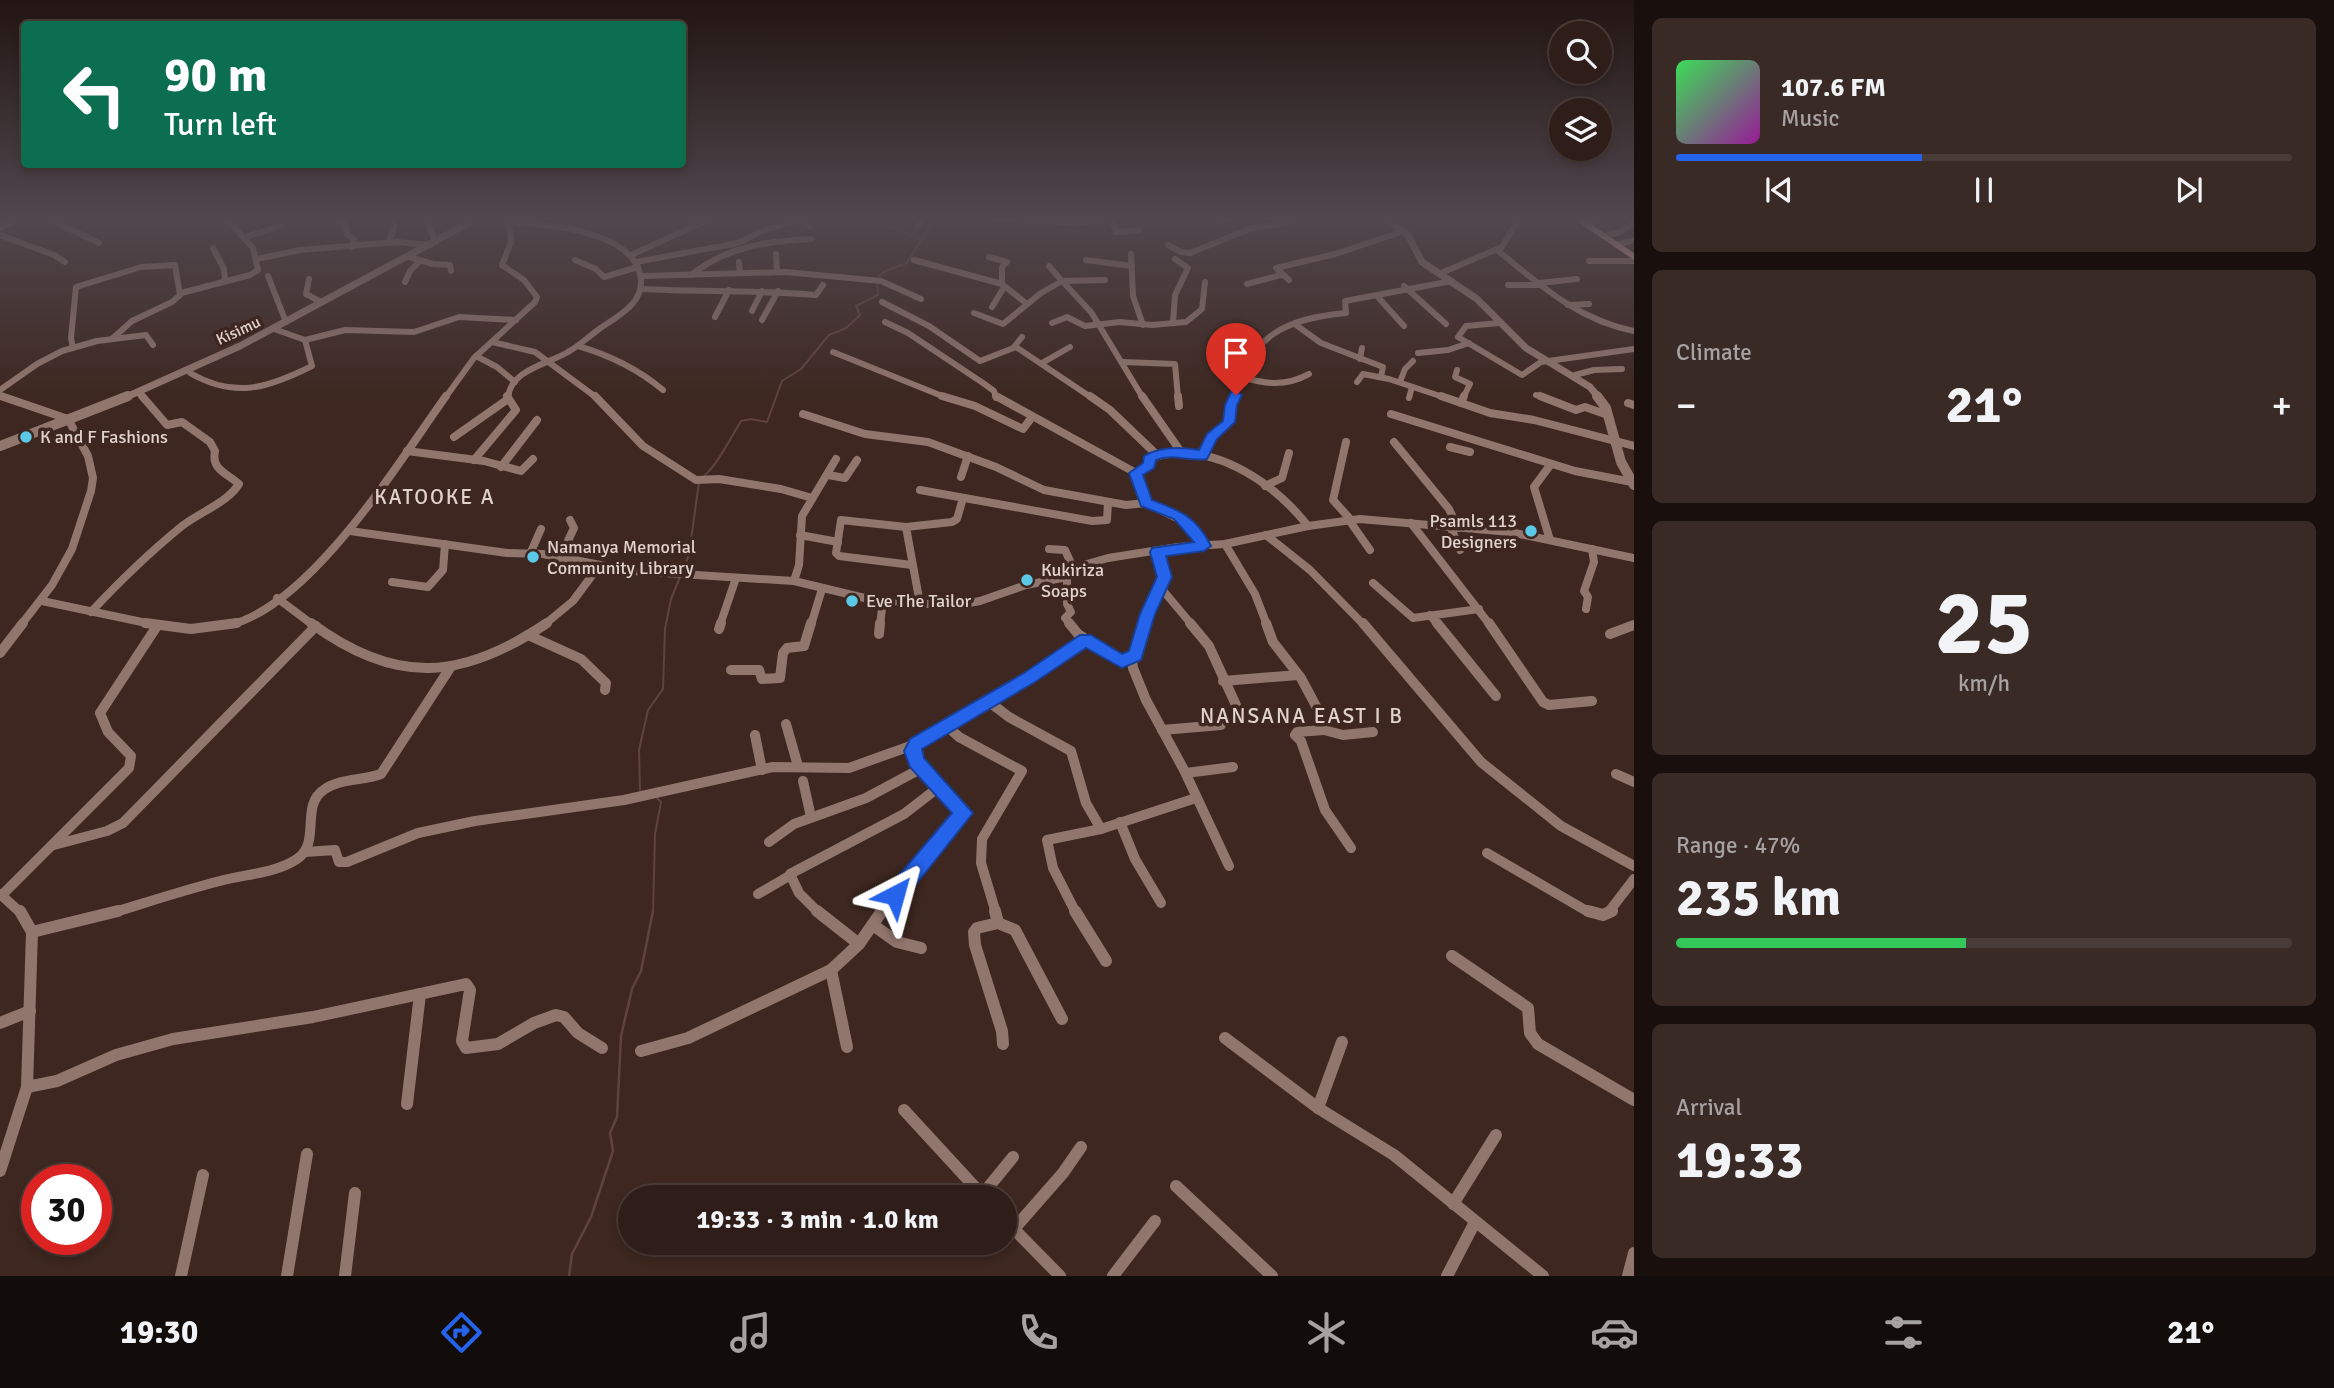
<!DOCTYPE html>
<html lang="en">
<head>
<meta charset="utf-8">
<style>
	:root { --surface:#2e1d18; --page:#3a2a25; --text:#f1f3f6; --muted:#a7a2a2; --line:#493b37; --accent:#2563eb }
	body { margin:0; font-family:Signika,sans-serif; background:var(--page); color:var(--text); height:100vh; display:flex; flex-direction:column; font-size:26px; white-space:nowrap }
	* { box-sizing:border-box; margin:0 }
	p { font-size:23px; color:var(--muted) }
	.icon { flex:none; width:38px; height:38px; fill:none; stroke:currentColor; stroke-width:2; stroke-linecap:round; stroke-linejoin:round }
	.map { position:relative; flex:1; overflow:hidden }
	.sheet { display:flex; flex-direction:column; gap:18px; padding:18px; background:#19100d; width:700px }
	.sheet>* { flex:none }
	.top-card { position:absolute; left:21px; top:21px; width:665px; height:147px; border-radius:7px; box-shadow:0 4px 10px #0003,0 0 0 2px var(--line); background:#0b6e4f; color:#fff; overflow:hidden }
	.controls { position:absolute; left:1549px; top:21px; display:grid; gap:14px }
	.controls a { display:grid; place-items:center; width:63px; height:63px; border-radius:50%; background:var(--surface); box-shadow:0 4px 10px #0003,0 0 0 2px var(--line); font-size:35px }
	.speed { position:absolute; left:21px; top:1164px; display:flex; gap:14px; font-size:35px; font-weight:700; text-align:center }
	.speed>* { display:grid; place-content:center; width:91px; height:91px; border-radius:50%; background:var(--surface); box-shadow:0 4px 10px #0003,0 0 0 2px var(--line); line-height:1 }
	.speed .limit { border:10px solid #d22; background:#fff; color:#111 }
	.pin { position:absolute; display:grid; place-items:center; width:60px; height:60px; color:#fff; margin:-72px -30px; border-radius:50% 50% 50% 0; rotate:-45deg; box-shadow:0 0 7px #0007 }
	.pin .icon { rotate:45deg }
	.me { position:absolute; width:77px; margin:-38px; rotate:39deg; stroke-linejoin:round; filter:drop-shadow(0 0 5px #0008) }
	.turn { display:flex; align-items:center; gap:24px; height:147px; padding:0 28px; font-size:32px }
	.turn .icon { width:91px; height:91px; stroke-width:2.5 }
	.turn b { display:block; font-size:49px; line-height:60px }
	.big { font-size:52px; font-weight:800; line-height:1.1 }
	.sheet .card { flex:1; display:flex; flex-direction:column; justify-content:center; gap:10px; min-width:0; padding:0 24px; border-radius:10px; background:var(--page) }
	.sheet .dial { align-items:center; gap:0 }
	.dial b { font-size:91px; line-height:1 }
	.song { display:flex; align-items:center; gap:21px }
	.cover { width:84px; height:84px; border-radius:10px; background:linear-gradient(135deg,hsl(130 70% 55%),hsl(300 70% 35%)) }
	.played { height:7px; border-radius:4px; background:linear-gradient(90deg,var(--accent) 40%,var(--line) 40%) }
	.keys { display:flex; justify-content:space-around; direction:ltr }
	.heat { display:flex; justify-content:space-between; align-items:center; font-size:38px; direction:ltr }
	.charge { height:10px; border-radius:5px; background:linear-gradient(90deg,#34c759 47%,var(--line) 0) }
	.trip { position:absolute; left:618px; top:1185px; width:399px; height:70px; border-radius:35px; background:var(--surface); box-shadow:0 4px 10px #0003,0 0 0 2px var(--line); font-weight:800; line-height:70px; text-align:center }
	.menu { display:flex; height:112px; justify-content:space-around; align-items:center; background:#120c0a; color:var(--muted) }
	.menu .icon { width:49px; height:49px }
	.menu .on { color:var(--accent) }
	.menu b { font-size:32px; color:var(--text) }
	main { display:flex; flex:1; min-height:0 }
	.map>svg:first-child { display:block }
	.lines { fill:none; stroke-linecap:round; stroke-linejoin:round }
	.stream-far1 { stroke:#60423e; stroke-width:2 }
	.stream { stroke:#60423e; stroke-width:2.5 }
	.minor-far3 { stroke:#91766d; stroke-width:6 }
	.minor-far2 { stroke:#91766d; stroke-width:8 }
	.minor-far1 { stroke:#91766d; stroke-width:10 }
	.minor { stroke:#91766d; stroke-width:12 }
	.tertiary-far1 { stroke:#91766d; stroke-width:7 }
	.tertiary { stroke:#91766d; stroke-width:10 }
	.primary { fill:#f7beac; fill-rule:evenodd }
	.route { fill:#2563eb; stroke:#184099; stroke-width:2 }
	.poi-dot { fill:#5ac8e6; stroke:#3d2720; stroke-width:2.5 }
	.labels { text-anchor:middle; stroke-width:7; stroke-linejoin:round; paint-order:stroke }
	.far-street-label { font-size:16px; fill:#e1d2cd; stroke:#3d2720 }
	.poi-label { font-size:18px; fill:#e1d2cd; stroke:#3d2720; text-anchor:start }
	.quarter-label { font-size:21px; letter-spacing:2px; fill:#e1d2cd; stroke:#3d2720 }
</style>
</head>
<body>
<main>
<div class="map">
<svg width="1634" height="1276" viewBox="0 0 1634 1276">
	<rect width="100%" height="100%" fill="#3d2720"/>
	<g class="lines">
		<g class="stream-far1">
			<polyline points="871,218 921,240"/>
			<polyline points="879,277 885,271 907,263 935,218"/>
			<path d="M705,475C718,464 731,437 741,421L751,419L767,422L782,381L801,369L829,335L846,328L860,315L856,306L878,295L877,282"/>
			<polyline points="683,572 689,554 699,482"/>
			<polyline points="640,790 639,750 648,710 663,689 665,629 671,599 680,577"/>
			<polyline points="653,913 655,834 661,802 657,798"/>
		</g>
		<polyline class="stream" points="569,1276 572,1254 591,1217 613,1151 610,1133 617,1117 621,1036 632,989 641,971 653,911"/>
		<g class="minor-far3">
			<polyline points="47,218 99,243"/>
			<polyline points="337,218 346,225 347,235 354,239 352,247"/>
			<polyline points="425,218 436,242"/>
			<path d="M493,218C526,226 561,223 593,235C613,241 635,253 640,274C647,303 617,316 598,330C588,337 579,346 568,352C548,364 510,370 508,398"/>
			<polyline points="684,218 698,224"/>
			<polyline points="983,218 1078,223 1114,218"/>
			<polyline points="801,220 810,226"/>
			<polyline points="1112,220 1116,232 1139,230"/>
			<polyline points="1216,221 1231,218"/>
			<polyline points="1585,224 1609,218"/>
			<polyline points="917,225 923,218"/>
			<polyline points="0,235 54,255 65,262"/>
			<polyline points="1603,236 1620,232 1634,222"/>
			<polyline points="246,237 282,225"/>
			<polyline points="389,242 394,226 393,218"/>
			<polyline points="1168,245 1181,252 1190,253 1252,228 1287,223 1297,218"/>
			<polyline points="1616,245 1634,240"/>
			<polyline points="213,248 224,269 225,281"/>
			<path d="M1497,250C1540,285 1578,320 1634,331"/>
			<polyline points="776,254 777,272"/>
			<polyline points="1131,254 1133,296 1143,325"/>
			<polyline points="631,255 712,218"/>
			<polyline points="409,257 433,264 450,265 451,271"/>
			<polyline points="989,257 1007,262 1002,267 1002,284"/>
			<polyline points="257,259 300,250 397,242 430,245"/>
			<polyline points="575,260 596,269 604,277 638,267"/>
			<polyline points="914,260 1002,284 1027,304"/>
			<polyline points="1086,260 1132,266"/>
			<polyline points="1589,261 1634,261"/>
			<polyline points="636,262 738,243 762,231 804,218"/>
			<polyline points="739,262 740,273"/>
			<polyline points="1049,266 1062,281 1105,280"/>
			<polyline points="1441,273 1502,247 1519,218"/>
			<path d="M691,275C726,247 767,241 811,239"/>
			<polyline points="268,276 286,322"/>
			<polyline points="642,276 786,272 881,281 921,299"/>
			<polyline points="309,279 306,294 321,302"/>
			<polyline points="1289,280 1276,268 1335,254 1404,231"/>
			<polyline points="405,282 410,271 420,261"/>
			<polyline points="1539,283 1577,279"/>
			<polyline points="1247,284 1281,275"/>
			<polyline points="1508,285 1539,285"/>
			<polyline points="1404,286 1446,324"/>
			<path d="M642,289C700,292 758,290 816,295L823,285"/>
			<polyline points="181,293 250,275 258,270 253,248 226,218"/>
			<polyline points="1377,296 1404,326"/>
			<polyline points="882,302 929,326 980,361 1016,347 1092,398"/>
			<polyline points="1568,305 1589,304"/>
			<polyline points="992,307 1004,287"/>
			<polyline points="752,311 762,291"/>
			<polyline points="974,313 1003,324 1041,293 1062,281 1091,312 1143,398"/>
			<polyline points="715,317 729,290"/>
			<polyline points="762,320 778,291"/>
			<polyline points="885,322 908,333 983,383 994,391 996,398"/>
			<polyline points="1052,323 1067,317 1085,326 1120,322 1152,325 1186,322 1202,309 1205,282"/>
			<polyline points="1173,323 1175,295 1188,268 1175,259"/>
			<polyline points="1499,323 1466,326 1458,337 1522,375 1541,362 1634,349"/>
			<polyline points="1296,325 1321,343 1383,367 1381,377"/>
			<polyline points="274,329 305,340 345,330 414,332 459,317 516,320"/>
			<polyline points="492,342 535,352 597,398"/>
			<path d="M578,346C609,355 638,369 663,390"/>
			<polyline points="1014,347 1022,337"/>
			<polyline points="73,348 71,338 76,287 141,267 175,265 180,295 172,302 132,321 113,338"/>
			<polyline points="833,352 947,398"/>
			<polyline points="1418,353 1448,350 1469,343"/>
			<polyline points="476,356 497,367 515,382"/>
			<polyline points="1360,359 1362,348"/>
			<polyline points="1123,362 1175,364 1178,398"/>
			<polyline points="1042,363 1070,347"/>
			<path d="M189,369L190,373C235,399 268,388 312,366L305,340"/>
			<polyline points="1457,370 1455,377 1470,384 1463,398"/>
			<polyline points="1575,375 1594,370 1622,369"/>
			<path d="M1241,377C1266,384 1285,387 1309,374"/>
			<polyline points="1357,382 1363,374 1389,379 1446,398"/>
			<polyline points="1400,382 1405,369 1413,361"/>
			<polyline points="0,390 37,364 62,351 97,341 146,335 153,345"/>
			<polyline points="138,392 143,398"/>
			<polyline points="1536,395 1545,398"/>
			<polyline points="0,396 7,398"/>
			<polyline points="445,398 474,358 535,302 537,297 524,280 502,265 511,242 509,222"/>
			<path d="M1234,398C1251,335 1284,319 1346,313L1345,301L1452,281"/>
			<polyline points="1409,398 1412,387"/>
		</g>
		<g class="minor-far2">
			<polyline points="1,396 68,419 88,456 93,478 91,491 72,549 52,585 21,625"/>
			<polyline points="595,396 643,446 696,480 719,479 781,489 812,498"/>
			<polyline points="942,396 975,406 1023,429 1032,417"/>
			<polyline points="996,396 1136,473 1146,503 1187,523 1204,546"/>
			<polyline points="1090,396 1110,410 1156,454"/>
			<polyline points="1142,396 1181,452"/>
			<polyline points="1178,396 1179,406"/>
			<polyline points="1441,396 1490,413 1534,420 1634,446"/>
			<polyline points="1540,396 1576,410 1585,407 1608,415"/>
			<polyline points="1461,403 1464,396"/>
			<polyline points="1628,403 1634,405"/>
			<polyline points="803,414 865,434 928,442 996,467 1044,490 1126,505 1146,503"/>
			<polyline points="1391,414 1575,471 1632,482"/>
			<polyline points="454,437 508,399"/>
			<polyline points="1346,442 1333,500 1351,520"/>
			<polyline points="1394,442 1449,509 1458,528"/>
			<polyline points="1450,447 1470,452"/>
			<polyline points="407,451 484,461 521,471 533,459"/>
			<polyline points="1203,456 1212,437 1229,422 1235,396"/>
			<polyline points="474,460 516,410 507,396"/>
			<polyline points="501,467 537,420"/>
			<path d="M1136,473L1150,465L1149,459C1208,437 1272,481 1308,526"/>
			<polyline points="828,475 845,478 857,460"/>
			<polyline points="961,477 968,456"/>
			<polyline points="1265,486 1282,478 1289,453"/>
			<polyline points="920,490 1092,521 1107,520 1108,502"/>
			<polyline points="1349,520 1370,550"/>
			<polyline points="1411,523 1490,625"/>
			<polyline points="906,527 920,604"/>
			<polyline points="1451,528 1460,550"/>
			<polyline points="350,531 507,553 543,554 632,571 794,581 869,599 953,606 980,601 1026,585 1062,578 1087,564 1108,558 1178,547 1225,544 1308,526 1360,519 1510,532 1634,558"/>
			<polyline points="800,535 838,542"/>
			<polyline points="1266,535 1310,570 1364,625"/>
			<polyline points="1550,540 1534,487 1551,464"/>
			<polyline points="1225,544 1255,594 1267,625"/>
			<polyline points="1049,549 1065,550 1075,572"/>
			<polyline points="530,554 541,529"/>
			<polyline points="560,558 574,528 570,520"/>
			<polyline points="912,565 839,556 836,553 841,520 906,527 952,522 957,519 963,498"/>
			<polyline points="1067,576 1067,604 1071,612 1065,618 1071,625"/>
			<polyline points="794,581 799,565 802,516 836,459"/>
			<polyline points="392,582 428,587 443,570 445,544"/>
			<polyline points="1373,583 1413,618 1479,609"/>
			<polyline points="1161,588 1192,625"/>
			<polyline points="277,598 313,625"/>
			<polyline points="42,601 156,625"/>
			<polyline points="1586,609 1588,597 1584,591 1594,562 1592,549"/>
			<path d="M91,612C120,581 150,552 182,526C200,512 227,503 239,484C227,473 211,470 215,451L210,442L182,422L167,425L142,396"/>
			<polyline points="1430,615 1438,625"/>
			<path d="M230,625C312,604 398,463 446,396"/>
			<polyline points="544,625 573,601 599,566"/>
			<polyline points="720,625 736,578"/>
			<polyline points="811,625 822,589"/>
			<polyline points="880,625 883,601"/>
			<polyline points="1144,625 1165,577 1158,552"/>
		</g>
		<g class="minor-far1">
			<polyline points="145,623 191,629 237,623"/>
			<path d="M311,623C395,685 461,681 547,623"/>
			<polyline points="1069,623 1078,634 1121,662 1132,659"/>
			<polyline points="1145,623 1132,659 1133,668 1146,700 1184,770 1229,866"/>
			<polyline points="1190,623 1209,646 1236,705"/>
			<polyline points="1266,623 1273,642 1301,678 1325,723 1324,730 1297,732 1295,735 1301,741 1325,810 1351,848"/>
			<polyline points="1363,623 1481,762 1561,826 1634,866"/>
			<polyline points="1437,623 1496,696"/>
			<polyline points="1489,623 1543,702 1549,705 1592,701"/>
			<polyline points="719,629 721,623"/>
			<polyline points="879,634 880,623"/>
			<polyline points="1610,634 1634,625"/>
			<polyline points="528,635 581,659 606,683 605,690"/>
			<polyline points="0,653 23,623"/>
			<polyline points="731,670 759,670 762,679 780,678 783,653 787,648 804,646 811,623"/>
			<polyline points="1223,681 1298,675"/>
			<polyline points="988,701 1009,717 1071,751 1086,803 1101,829"/>
			<polyline points="786,724 798,766"/>
			<polyline points="946,725 959,737 1022,771 982,839 981,863 996,913"/>
			<polyline points="1162,730 1221,725"/>
			<polyline points="1324,730 1343,735 1373,732"/>
			<polyline points="755,735 762,770"/>
			<polyline points="1186,773 1233,767"/>
			<polyline points="1616,774 1634,782"/>
			<polyline points="803,781 811,817"/>
			<polyline points="1120,822 1135,859 1161,903"/>
			<polyline points="769,842 794,824 866,798 922,768"/>
			<polyline points="54,845 107,831 123,823 316,626"/>
			<polyline points="305,852 335,850 339,862 347,862 418,833 475,821 624,800 773,767 849,768 916,744"/>
			<polyline points="1487,853 1585,910 1595,913"/>
			<polyline points="0,894 21,913"/>
			<polyline points="758,894 789,876"/>
			<polyline points="2,895 129,768 131,756 108,732 100,713 157,626"/>
			<path d="M112,913C148,902 184,890 220,881C245,874 274,874 297,859C322,842 299,805 325,789C341,778 363,781 381,774L450,668"/>
			<polyline points="819,913 799,893 790,874 904,814 939,787"/>
			<polyline points="880,913 963,813 916,762 914,747 924,738 1030,677 1085,640"/>
			<polyline points="1076,913 1053,868 1047,840 1101,829 1196,798"/>
			<polyline points="1608,913 1634,879"/>
		</g>
		<g class="minor">
			<polyline points="817,911 859,944"/>
			<polyline points="995,911 998,923"/>
			<polyline points="1075,911 1106,961"/>
			<polyline points="1588,911 1603,915 1612,911"/>
			<polyline points="873,925 897,942 921,948"/>
			<polyline points="32,932 118,911"/>
			<polyline points="1452,956 1528,1008 1530,1033 1538,1044 1634,1100"/>
			<polyline points="0,1023 30,1011"/>
			<polyline points="1225,1038 1318,1108 1394,1155 1543,1276"/>
			<polyline points="1003,1044 1002,1031 975,945 974,932 977,928 998,923 1015,930 1062,1019"/>
			<polyline points="847,1047 831,970 859,944 882,911"/>
			<polyline points="641,1051 688,1038 831,970"/>
			<polyline points="27,1087 57,1081 116,1055 173,1039 313,1017 466,984 470,990 462,1041 466,1048 498,1044 534,1023 556,1015 564,1017 578,1033 602,1048"/>
			<polyline points="407,1104 420,994"/>
			<polyline points="1318,1108 1342,1042"/>
			<polyline points="904,1110 984,1197"/>
			<polyline points="0,1171 27,1087 32,932 20,911"/>
			<polyline points="1176,1186 1272,1276"/>
			<polyline points="982,1195 1013,1157"/>
			<polyline points="1453,1204 1496,1135"/>
			<polyline points="1004,1219 1060,1276"/>
			<polyline points="1013,1230 1063,1173 1081,1147"/>
			<polyline points="181,1276 203,1175"/>
			<polyline points="287,1276 307,1154"/>
			<polyline points="345,1276 355,1193"/>
			<polyline points="1113,1276 1155,1221"/>
			<polyline points="1447,1276 1475,1222"/>
			<polyline points="1628,1276 1634,1253"/>
		</g>
		<g class="tertiary-far1">
			<polyline points="1385,218 1408,235 1422,262 1477,299 1526,348 1590,387 1599,398"/>
			<polyline points="0,227 22,218"/>
			<polyline points="124,398 240,346 478,218"/>
		</g>
		<g class="tertiary">
			<polyline points="1597,396 1606,408 1621,462 1634,485"/>
			<polyline points="0,446 128,396"/>
		</g>
		<polygon class="primary" points="1572,218 1582,218 1634,253 1634,260"/>
	</g>
	<linearGradient id="sky" x2="0" y2="1"><stop stop-color="#221512"/><stop offset="0.55" stop-color="#51474e"/><stop offset="1" stop-color="#51474e" stop-opacity="0"/></linearGradient>
	<rect width="1634" height="397" fill="url(#sky)"/>
	<path class="route" d="M1236,391L1242,395L1237,405L1235,422L1217,439L1207,459C1190,462 1173,453 1156,460L1154,468L1143,475L1152,500C1181,511 1197,517 1211,546L1204,551L1166,556L1172,577L1155,614L1141,660L1122,668L1086,648L1035,682L922,749L924,758L973,813L902,902L895,904L888,902L885,895L888,888L952,813L910,767L904,751L910,739L1024,673L1080,635H1091L1122,654L1129,651L1140,614L1157,577L1150,552L1152,548L1194,542L1174,519L1141,506L1129,473L1143,463L1144,456C1161,446 1181,447 1199,450L1207,434L1223,421L1225,405L1231,392Z"/>
	<g class="poi-dot">
		<circle cx="26" cy="437" r="7"/>
		<circle cx="1531" cy="531" r="7"/>
		<circle cx="533" cy="557" r="7"/>
		<circle cx="1027" cy="580" r="7"/>
		<circle cx="852" cy="601" r="7"/>
	</g>
	<g class="labels">
		<g class="far-street-label">
			<text transform="translate(238 330) rotate(-25)" y="6">Kisimu</text>
		</g>
		<g class="poi-label">
			<text x="40" y="443">K and F Fashions</text>
			<text x="1517" y="527" text-anchor="end">Psamls 113<tspan x="1517" dy="21">Designers</tspan></text>
			<text x="547" y="553">Namanya Memorial<tspan x="547" dy="21">Community Library</tspan></text>
			<text x="1041" y="576">Kukiriza<tspan x="1041" dy="21">Soaps</tspan></text>
			<text x="866" y="607">Eve The Tailor</text>
		</g>
		<g class="quarter-label">
			<text x="435" y="504">KATOOKE A</text>
			<text x="1302" y="723">NANSANA EAST I B</text>
		</g>
	</g>
</svg>
<div class="controls">
<a><svg class="icon" aria-label="search" viewBox="0 0 24 24"><circle cx="10" cy="10" r="6"/><path d="M15 15l6 6"/></svg></a>
<a><svg class="icon" aria-label="layers" viewBox="0 0 24 24"><path d="M12 4l9 5-9 5-9-5zM3 14l9 5 9-5"/></svg></a>
</div>
<div class="speed"><div class="limit">30</div></div>
<div class="pin" style="left:1236px;top:395px;background:#d93025"><svg class="icon" aria-label="arrive" viewBox="0 0 24 24"><path d="M6 21V4h12l-3 4 3 4H6"/></svg></div>
<svg class="me" style="left:895px;top:895px" viewBox="-20 -20 40 40"><path d="M0-17L14 15 0 8-14 15z" fill="#2563eb" stroke="#fff" stroke-width="4"/></svg>
<div class="trip">19:33 · 3 min · 1.0 km</div>
<div class="top-card">
<div class="turn"><svg class="icon" aria-label="left" viewBox="0 0 24 24"><path d="M17 20v-9H6M10 6l-5 5 5 5"/></svg><div><b>90 m</b>Turn left</div></div>
</div>
</div>
<section class="sheet">
<div class="card">
<div class="song"><i class="cover"></i><div><b>107.6 FM</b><p>Music</p></div></div>
<div class="played"></div>
<div class="keys"><svg class="icon" aria-label="previous" viewBox="0 0 24 24"><path d="M18 5L8 12l10 7zM5 5v14"/></svg><svg class="icon" aria-label="pause" viewBox="0 0 24 24"><path d="M8 5v14M16 5v14"/></svg><svg class="icon" aria-label="next" viewBox="0 0 24 24"><path d="M6 5l10 7-10 7zM19 5v14"/></svg></div>
</div>
<div class="card"><p>Climate</p>
<div class="heat"><a>−</a><b class="big">21°</b><a>+</a></div>
</div>
<div class="card dial"><b>25</b><p>km/h</p></div>
<div class="card"><p>Range · 47%</p><b class="big">235 km</b><div class="charge"></div></div>
<div class="card"><p>Arrival</p><b class="big">19:33</b></div>
</section>
</main>
<nav class="menu">
<b>19:30</b>
<svg class="icon on" aria-label="directions" viewBox="0 0 24 24"><path d="M12 3l9 9-9 9-9-9zM9 14v-3h6M13 9l2 2-2 2"/></svg>
<svg class="icon" aria-label="music" viewBox="0 0 24 24"><path d="M9 18V5l10-2v13"/><circle cx="6" cy="18" r="3"/><circle cx="16" cy="16" r="3"/></svg>
<svg class="icon" aria-label="phone" viewBox="0 0 24 24"><path d="M5 4h4l2 5-3 2q2 4 5 5l2-3 5 2v4C11 20 4 13 5 4z"/></svg>
<svg class="icon" aria-label="climate" viewBox="0 0 24 24"><path d="M12 3v18M4 7l16 10M4 17L20 7"/></svg>
<svg class="icon" aria-label="car" viewBox="0 0 24 24"><path d="M5 17H2v-5l4-1 3-4h7l3 4 3 1v5h-3M9 17h6M6 11h13"/><circle cx="7" cy="17" r="2"/><circle cx="17" cy="17" r="2"/></svg>
<svg class="icon" aria-label="filters" viewBox="0 0 24 24"><path d="M4 7h16M4 17h16"/><circle cx="9" cy="7" r="2"/><circle cx="15" cy="17" r="2"/></svg>
<b>21°</b>
</nav>
</body>
</html>
